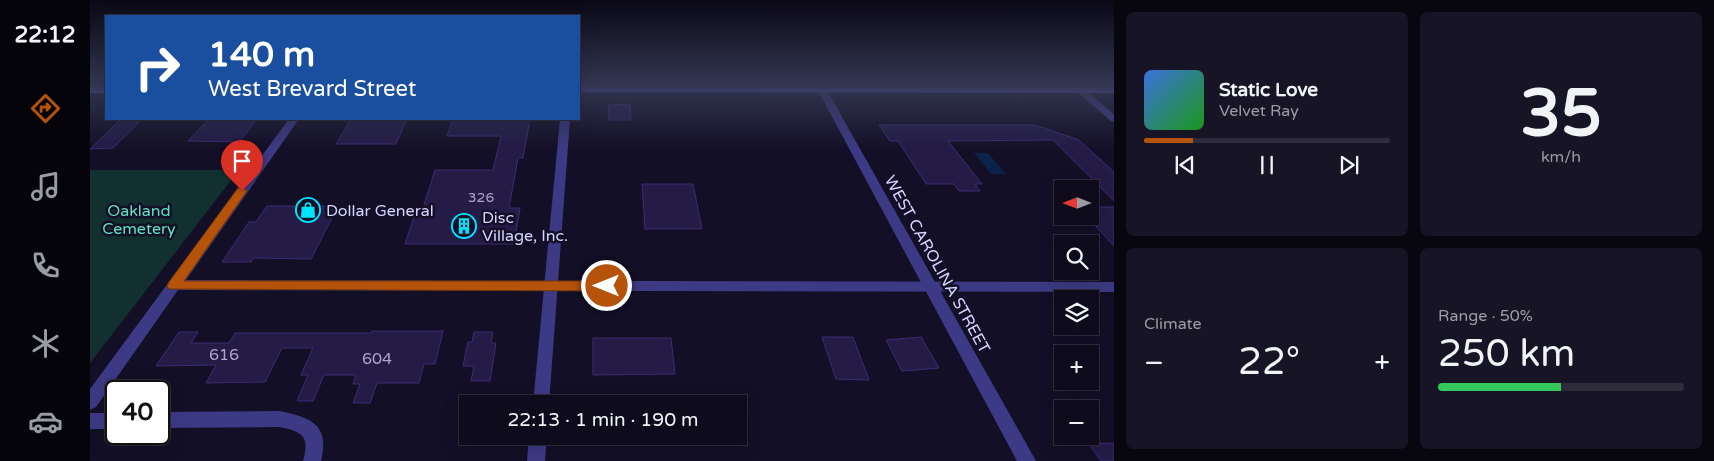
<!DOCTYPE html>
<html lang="en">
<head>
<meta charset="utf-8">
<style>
	:root { --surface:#0e0b1c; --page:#171425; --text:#f1f3f6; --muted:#9b9ba3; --line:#2e2b3b; --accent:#b45309 }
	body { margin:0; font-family:"Varela Round",sans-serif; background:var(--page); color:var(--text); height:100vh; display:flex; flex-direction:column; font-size:19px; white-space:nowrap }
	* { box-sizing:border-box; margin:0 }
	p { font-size:16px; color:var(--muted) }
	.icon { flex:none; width:28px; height:28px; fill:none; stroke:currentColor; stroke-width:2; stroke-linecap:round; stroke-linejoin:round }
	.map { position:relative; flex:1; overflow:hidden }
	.panel { display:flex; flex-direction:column; gap:12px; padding:12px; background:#08060f; width:600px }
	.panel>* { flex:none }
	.banner { position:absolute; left:15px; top:15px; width:475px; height:105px; border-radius:0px; box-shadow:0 5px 20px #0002,0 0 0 1px var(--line); background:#1a4fa0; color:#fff; overflow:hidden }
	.needle { width:32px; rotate:270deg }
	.buttons { position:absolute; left:964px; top:180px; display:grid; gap:10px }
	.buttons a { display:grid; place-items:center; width:45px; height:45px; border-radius:0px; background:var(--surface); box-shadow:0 5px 20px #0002,0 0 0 1px var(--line); font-size:25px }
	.speed { position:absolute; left:15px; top:380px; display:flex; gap:10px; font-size:25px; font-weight:700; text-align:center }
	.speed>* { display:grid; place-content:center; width:65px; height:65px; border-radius:50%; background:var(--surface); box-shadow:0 5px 20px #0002,0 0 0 1px var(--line); line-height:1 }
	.speed .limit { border:2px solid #111; border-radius:8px; background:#fff; color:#111 }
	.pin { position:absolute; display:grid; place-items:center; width:42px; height:42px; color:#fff; margin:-51px -21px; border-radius:50% 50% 50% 0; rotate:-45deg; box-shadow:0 0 5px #0007 }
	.pin .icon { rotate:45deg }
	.me { position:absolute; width:55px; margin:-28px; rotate:270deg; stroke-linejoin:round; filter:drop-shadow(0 0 4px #0008) }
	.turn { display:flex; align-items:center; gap:18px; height:105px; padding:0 20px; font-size:22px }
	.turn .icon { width:65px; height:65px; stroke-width:2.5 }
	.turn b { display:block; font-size:35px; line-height:42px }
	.big { font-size:38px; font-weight:600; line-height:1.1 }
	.panel .widget { flex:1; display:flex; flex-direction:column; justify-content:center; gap:8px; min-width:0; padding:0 18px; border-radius:8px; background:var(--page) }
	.panel .dial { align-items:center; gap:0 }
	.dial b { font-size:65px; line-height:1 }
	.song { display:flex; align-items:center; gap:15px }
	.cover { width:60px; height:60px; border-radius:8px; background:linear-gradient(135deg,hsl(220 70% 55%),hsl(120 70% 35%)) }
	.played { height:5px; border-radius:2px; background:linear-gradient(90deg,var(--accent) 20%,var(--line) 20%) }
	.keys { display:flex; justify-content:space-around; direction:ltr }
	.heat { display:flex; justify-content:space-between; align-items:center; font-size:28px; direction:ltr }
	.charge { height:8px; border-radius:4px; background:linear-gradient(90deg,#34c759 50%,var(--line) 0) }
	.panel .tiles { flex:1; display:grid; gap:12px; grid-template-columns:repeat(2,1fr) }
	.trip { position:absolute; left:369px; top:395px; width:288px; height:50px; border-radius:0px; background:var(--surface); box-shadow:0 5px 20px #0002,0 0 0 1px var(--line); font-weight:600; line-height:50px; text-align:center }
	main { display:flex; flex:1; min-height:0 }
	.menu { display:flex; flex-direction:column; width:90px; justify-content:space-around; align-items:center; background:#06040b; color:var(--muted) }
	.menu .icon { width:35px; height:35px }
	.menu .selected { color:var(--accent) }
	.menu b { font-size:22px; color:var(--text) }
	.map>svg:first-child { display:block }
	.green { fill:#12302f }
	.water { fill:#0c2248 }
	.building { fill:#241b47; stroke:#3b2d73 }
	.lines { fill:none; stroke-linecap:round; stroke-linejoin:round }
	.minor { fill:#3d3a85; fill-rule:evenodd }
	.tertiary { fill:#3d3a85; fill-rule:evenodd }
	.secondary { fill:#6f6bff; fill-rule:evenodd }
	.route { fill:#b45309; stroke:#753606 }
	.labels { text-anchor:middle; stroke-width:5; stroke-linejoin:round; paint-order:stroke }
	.number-label { font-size:14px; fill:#aca6d1 }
	.park-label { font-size:16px; fill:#5fe0c0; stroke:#130f26 }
	.poi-label { font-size:16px; fill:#d9d4ff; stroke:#130f26; text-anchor:start }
	.street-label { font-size:16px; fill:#d9d4ff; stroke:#130f26 }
	.near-number-label { font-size:16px; fill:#aca6d1 }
</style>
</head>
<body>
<main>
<nav class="menu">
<b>22:12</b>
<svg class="icon selected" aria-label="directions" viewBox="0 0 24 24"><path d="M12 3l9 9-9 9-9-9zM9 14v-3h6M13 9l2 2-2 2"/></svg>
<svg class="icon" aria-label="music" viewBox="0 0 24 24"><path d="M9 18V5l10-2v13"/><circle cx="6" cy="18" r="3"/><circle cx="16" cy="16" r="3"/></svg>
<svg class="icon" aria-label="phone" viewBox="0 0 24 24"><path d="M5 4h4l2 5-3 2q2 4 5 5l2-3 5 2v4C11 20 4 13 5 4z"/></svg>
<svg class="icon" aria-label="climate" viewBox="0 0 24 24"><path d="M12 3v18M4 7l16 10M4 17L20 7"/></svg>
<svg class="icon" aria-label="car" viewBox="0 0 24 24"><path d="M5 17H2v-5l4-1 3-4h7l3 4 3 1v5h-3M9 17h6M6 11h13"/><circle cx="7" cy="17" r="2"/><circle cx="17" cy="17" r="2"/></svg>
</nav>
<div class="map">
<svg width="1024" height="461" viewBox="0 0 1024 461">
	<rect width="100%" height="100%" fill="#130f26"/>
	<polygon class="green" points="0,170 149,170 0,363"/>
	<polygon class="water" points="884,153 898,153 916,174 901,174"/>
	<g class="building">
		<polygon points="540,104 541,120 519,120 518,105"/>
		<polygon points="31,119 52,119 23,148 0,149"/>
		<polygon points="119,119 167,119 149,142 98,141"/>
		<polygon points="261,119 317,119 306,144 246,144"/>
		<polygon points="363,119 440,119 433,158 428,158 419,208 430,208 424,244 315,244 327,208 333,208 345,170 403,170 411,136 357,136"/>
		<polygon points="789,125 945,125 989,140 1024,172 1024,201 963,140 858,141 892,184 885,184 890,191 869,191 864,184 836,184 808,141 800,141"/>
		<polygon points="552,184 603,184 612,229 555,229"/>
		<polygon points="177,206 248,206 221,259 163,258 161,262 132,262 159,222 166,222"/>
		<polygon points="1000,207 1024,207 1024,246 1000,220"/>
		<polygon points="282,331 353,331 345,364 334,364 329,383 287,383 280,403 263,403 270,384 263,384 266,375 234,375 223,401 207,401 218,375 211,375 223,348 192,348 175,382 116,383 126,365 66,366 89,332 108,332 101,343 139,343 145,333 281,333"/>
		<polygon points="384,332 403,332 401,343 406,343 400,381 381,381 384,366 373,366 378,342 382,342"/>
		<polygon points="732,337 763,337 779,380 746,379"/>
		<polygon points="831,337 849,368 812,371 796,340"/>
		<polygon points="503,338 581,338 585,374 503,375"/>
		<polygon points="1024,443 1024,461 1011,461 999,444"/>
	</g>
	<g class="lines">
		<g class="minor">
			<polygon points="725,85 734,85 946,461 927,461"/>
			<polygon points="979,85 988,85 1024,114 1024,122 1021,121"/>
			<polygon points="470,119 480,119 459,404 443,404"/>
			<path d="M190,411C221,418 240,424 231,461H213C220,436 213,432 190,427L69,428V412Z"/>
			<rect x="0" y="413" width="26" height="16"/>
			<polygon points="439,436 457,436 455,461 437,461"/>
		</g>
		<polygon class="tertiary" points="199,119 209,119 96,280 1024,282 1024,292 88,290 6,407 0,410 0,389"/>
		<g class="secondary">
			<polygon points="489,86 1024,87 1024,93 489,92"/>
			<rect x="0" y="87" width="16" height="6"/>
		</g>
	</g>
	<linearGradient id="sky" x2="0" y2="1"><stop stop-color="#0a0815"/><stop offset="0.57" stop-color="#333752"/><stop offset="1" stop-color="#333752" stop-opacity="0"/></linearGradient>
	<rect width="1024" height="149" fill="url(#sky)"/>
	<polygon class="route" points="152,187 157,191 94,281 517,281 521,283 523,286 521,290 517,291 79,289 77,286 79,282 148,188"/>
	<defs>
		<symbol id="shop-ring" viewBox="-11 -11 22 22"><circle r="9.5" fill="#130f26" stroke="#00e5ff" stroke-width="1.5"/><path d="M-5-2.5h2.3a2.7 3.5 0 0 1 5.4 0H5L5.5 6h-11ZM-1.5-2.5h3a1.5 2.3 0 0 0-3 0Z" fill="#00e5ff"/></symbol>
		<symbol id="building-ring" viewBox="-11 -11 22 22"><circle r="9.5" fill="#130f26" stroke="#00e5ff" stroke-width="1.5"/><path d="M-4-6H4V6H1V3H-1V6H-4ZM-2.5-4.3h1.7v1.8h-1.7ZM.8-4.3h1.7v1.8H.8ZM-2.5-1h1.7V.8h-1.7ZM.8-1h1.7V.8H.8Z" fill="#00e5ff"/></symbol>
	</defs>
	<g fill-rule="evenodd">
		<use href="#shop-ring" x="204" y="196" width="28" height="28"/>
		<use href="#building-ring" x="360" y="212" width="28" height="28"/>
	</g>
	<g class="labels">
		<g class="number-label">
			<text x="391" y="202">326</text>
		</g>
		<g class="park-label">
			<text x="49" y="216">Oakland<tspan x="49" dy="18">Cemetery</tspan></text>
		</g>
		<g class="poi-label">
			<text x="236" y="216">Dollar General</text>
			<text x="392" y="223">Disc<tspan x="392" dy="18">Village, Inc.</tspan></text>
		</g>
		<g class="street-label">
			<text transform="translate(848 264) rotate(61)" y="6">WEST CAROLINA STREET</text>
		</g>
		<g class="near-number-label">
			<text x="134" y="360">616</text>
			<text x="287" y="364">604</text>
		</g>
	</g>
</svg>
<div class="buttons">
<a><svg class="needle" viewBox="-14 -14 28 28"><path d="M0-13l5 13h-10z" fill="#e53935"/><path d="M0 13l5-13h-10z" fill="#9b9ba3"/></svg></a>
<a><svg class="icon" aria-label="search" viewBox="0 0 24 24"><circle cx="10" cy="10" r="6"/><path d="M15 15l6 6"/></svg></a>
<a><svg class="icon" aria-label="layers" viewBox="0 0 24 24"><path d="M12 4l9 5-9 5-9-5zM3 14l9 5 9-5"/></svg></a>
<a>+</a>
<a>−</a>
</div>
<div class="speed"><div class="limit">40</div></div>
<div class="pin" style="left:152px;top:191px;background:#d93025"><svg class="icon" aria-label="arrive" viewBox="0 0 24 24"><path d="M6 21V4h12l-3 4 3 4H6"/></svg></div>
<svg class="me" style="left:517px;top:286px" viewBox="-20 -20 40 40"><circle r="17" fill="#b45309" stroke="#fff" stroke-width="3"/><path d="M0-11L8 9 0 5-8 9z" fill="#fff"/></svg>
<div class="trip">22:13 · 1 min · 190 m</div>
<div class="banner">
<div class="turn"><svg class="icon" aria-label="right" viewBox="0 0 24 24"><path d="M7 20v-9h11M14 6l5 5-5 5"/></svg><div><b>140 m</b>West Brevard Street</div></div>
</div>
</div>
<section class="panel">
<div class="tiles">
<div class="widget">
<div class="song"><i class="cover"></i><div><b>Static Love</b><p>Velvet Ray</p></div></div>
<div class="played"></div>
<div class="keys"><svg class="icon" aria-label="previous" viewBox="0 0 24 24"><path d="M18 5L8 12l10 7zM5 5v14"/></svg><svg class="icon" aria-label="pause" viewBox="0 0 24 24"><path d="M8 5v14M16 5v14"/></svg><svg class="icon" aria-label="next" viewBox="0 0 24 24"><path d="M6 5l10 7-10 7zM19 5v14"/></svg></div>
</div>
<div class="widget dial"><b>35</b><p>km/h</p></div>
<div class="widget"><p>Climate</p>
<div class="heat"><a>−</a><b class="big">22°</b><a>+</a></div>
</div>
<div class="widget"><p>Range · 50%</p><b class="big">250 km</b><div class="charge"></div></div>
</div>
</section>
</main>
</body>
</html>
